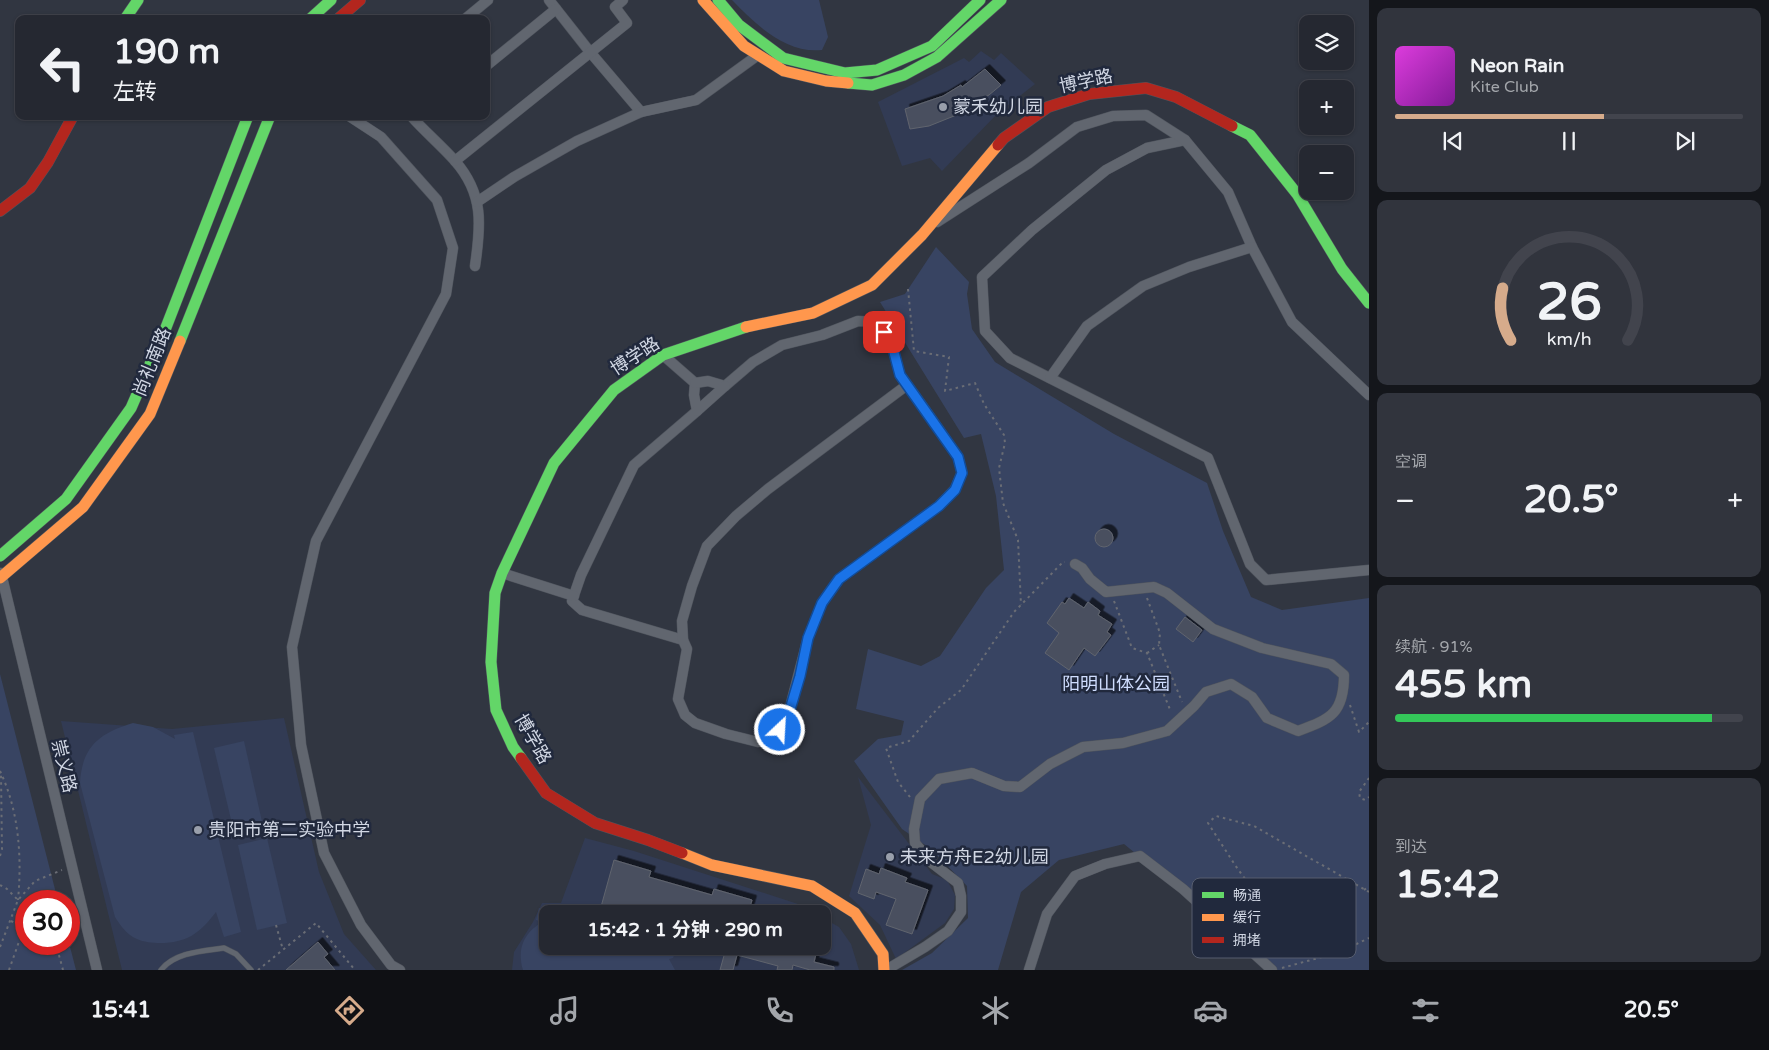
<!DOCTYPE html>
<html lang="zh">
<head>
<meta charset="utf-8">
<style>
	:root { --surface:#252831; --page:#31343d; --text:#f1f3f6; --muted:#a3a6ab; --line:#42444d; --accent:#d6ab8b }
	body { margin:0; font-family:"Varela Round","Noto Sans SC",sans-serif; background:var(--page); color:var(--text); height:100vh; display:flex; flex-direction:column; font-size:19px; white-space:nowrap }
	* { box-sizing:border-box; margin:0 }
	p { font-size:16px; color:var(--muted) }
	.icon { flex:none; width:28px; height:28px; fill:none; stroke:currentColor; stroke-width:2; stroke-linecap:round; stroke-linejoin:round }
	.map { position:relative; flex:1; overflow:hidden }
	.details { display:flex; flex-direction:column; gap:8px; padding:8px; background:#14161b; width:400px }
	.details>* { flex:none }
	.hud { position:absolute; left:15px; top:15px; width:475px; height:105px; border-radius:10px; box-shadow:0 1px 4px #0004,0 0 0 1px var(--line); background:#252831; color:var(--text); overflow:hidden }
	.controls { position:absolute; left:1299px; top:15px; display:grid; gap:10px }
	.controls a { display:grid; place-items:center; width:55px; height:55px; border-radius:10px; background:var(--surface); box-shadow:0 1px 4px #0004,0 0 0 1px var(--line); font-size:25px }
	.speed { position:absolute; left:15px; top:890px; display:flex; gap:10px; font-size:25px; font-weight:700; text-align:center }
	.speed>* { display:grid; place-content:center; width:65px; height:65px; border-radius:50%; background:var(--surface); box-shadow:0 1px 4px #0004,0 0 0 1px var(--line); line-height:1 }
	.speed .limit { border:8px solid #d22; background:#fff; color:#111 }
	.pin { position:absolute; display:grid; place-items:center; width:42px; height:42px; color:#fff; margin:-21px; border-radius:10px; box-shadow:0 2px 8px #0006 }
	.me { position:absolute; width:55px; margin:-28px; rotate:25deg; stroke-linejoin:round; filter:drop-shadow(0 0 4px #0008) }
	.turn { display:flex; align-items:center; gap:18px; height:105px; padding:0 15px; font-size:22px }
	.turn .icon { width:65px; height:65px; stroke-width:2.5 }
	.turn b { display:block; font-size:35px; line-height:42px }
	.big { font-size:38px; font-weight:700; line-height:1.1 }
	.details .widget { flex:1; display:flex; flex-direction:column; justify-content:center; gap:8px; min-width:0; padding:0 18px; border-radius:10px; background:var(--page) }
	.details .dial { align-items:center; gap:0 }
	.dial svg { height:130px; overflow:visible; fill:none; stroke:var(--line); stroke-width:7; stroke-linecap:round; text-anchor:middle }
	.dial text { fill:var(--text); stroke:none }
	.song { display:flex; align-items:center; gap:15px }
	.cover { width:60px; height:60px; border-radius:8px; background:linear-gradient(135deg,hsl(300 70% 55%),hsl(290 70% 35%)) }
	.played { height:5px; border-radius:2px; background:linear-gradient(90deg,var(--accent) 60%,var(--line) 60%) }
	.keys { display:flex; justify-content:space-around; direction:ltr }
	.heat { display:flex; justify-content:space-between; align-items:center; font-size:28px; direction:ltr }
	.charge { height:8px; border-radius:4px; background:linear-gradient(90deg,#34c759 91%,var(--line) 0) }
	.trip { position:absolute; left:539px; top:905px; width:292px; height:50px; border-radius:10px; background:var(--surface); box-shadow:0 1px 4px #0004,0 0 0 1px var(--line); font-weight:700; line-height:50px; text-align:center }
	.dock { display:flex; height:80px; justify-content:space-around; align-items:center; background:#0f1014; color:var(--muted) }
	.dock .icon { width:35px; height:35px }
	.dock .on { color:var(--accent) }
	.dock b { font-size:22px; color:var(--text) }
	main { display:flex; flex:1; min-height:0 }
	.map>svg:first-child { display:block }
	.built { fill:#323b54 }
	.green { fill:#384462 }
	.building { fill:#4a505f; stroke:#60646e; filter:url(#shadow) }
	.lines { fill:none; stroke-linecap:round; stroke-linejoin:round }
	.lane-casing { stroke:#4f545d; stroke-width:6 }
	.street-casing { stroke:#4f545d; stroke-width:11 }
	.fast-casing { stroke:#4f545d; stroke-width:12 }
	.slow-casing { stroke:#4f545d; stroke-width:12 }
	.jam-casing { stroke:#4f545d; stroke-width:12 }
	.path { stroke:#6a6d75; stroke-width:2; stroke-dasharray:2.5 4; stroke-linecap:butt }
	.lane { stroke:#61666f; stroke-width:5 }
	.street { stroke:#61666f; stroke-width:10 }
	.fast { stroke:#63d668; stroke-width:11 }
	.slow { stroke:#ff974d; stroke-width:11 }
	.jam { stroke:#b3261e; stroke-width:11 }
	.route-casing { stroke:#114b97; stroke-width:12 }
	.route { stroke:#1a73e8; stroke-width:9 }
	.poi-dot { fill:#999fab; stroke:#21293d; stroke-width:2 }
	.labels { text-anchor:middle; stroke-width:5; stroke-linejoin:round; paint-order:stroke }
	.street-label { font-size:18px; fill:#d1d7e4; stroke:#21293d }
	.poi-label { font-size:18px; fill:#d1d7e4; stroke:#21293d; text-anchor:start }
	.park-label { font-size:18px; fill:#cfddfe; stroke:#21293d }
	.key { fill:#21293d; stroke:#565d6f; stroke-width:1 }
	.key-label { font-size:14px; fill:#d1d7e4 }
</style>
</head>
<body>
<main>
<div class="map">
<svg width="1369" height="970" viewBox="0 0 1369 970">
	<defs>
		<filter id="shadow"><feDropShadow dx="4.5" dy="-4.5" stdDeviation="0" flood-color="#0009"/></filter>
	</defs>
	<rect width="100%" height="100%" fill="#313641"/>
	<g class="built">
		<polygon points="981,51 994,60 1001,53 1035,84 998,113 942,171 930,158 902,166 878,102 964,58 969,62"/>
		<polygon points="284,718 319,872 344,934 376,970 122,970 61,721 172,729"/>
		<polygon points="858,777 932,874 947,880 955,895 954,909 945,923 896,959 880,925 849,896 871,825"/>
		<polygon points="585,838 634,851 798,904 815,914 548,914 548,946 822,946 823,918 839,927 851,944 859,970 512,970 514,952 533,922 542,903 561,903"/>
	</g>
	<g class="green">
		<path d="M732,0H819L828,37L822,50C786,54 755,24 732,0Z"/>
		<polygon points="936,247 969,282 967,294 972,329 995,362 1114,434 1207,483 1223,531 1251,597 1282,610 1369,598 1369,970 1275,970 1263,958 1124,844 1059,860 1021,892 998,970 902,970 932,953 968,918 967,886 931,849 902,829 854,761 878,739 901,735 904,721 856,709 868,649 921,666 940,656 986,588 1004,570 996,496 981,434 964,438 880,302 905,294"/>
		<polygon points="0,674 58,901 26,901 26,944 69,943 76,970 0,970"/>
		<path d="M133,723L153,727L175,739L174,735L193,732L241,932L224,937L216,912C200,933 187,943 160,943C153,943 143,942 137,939C127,935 120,925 115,917L80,783C82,746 100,733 133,723Z"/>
		<polygon points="244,741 263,826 234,832 214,748"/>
		<polygon points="267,838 287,923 257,930 238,845"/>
		<path d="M539,908L558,914H548V946H671L677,948L673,958L669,959L675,970H523C517,949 523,934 542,922L536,920Z"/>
	</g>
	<g class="building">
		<polygon points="985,69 1001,85 989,95 974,103 974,104 959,114 929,126 910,129 905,109 943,96 961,85 962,87"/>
		<circle cx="1104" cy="538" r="9"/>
		<polygon points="1069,598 1084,608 1088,602 1100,611 1098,615 1112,624 1107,632 1111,635 1095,656 1084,648 1069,670 1045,653 1059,633 1047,623 1062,602 1065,604"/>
		<polygon points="1185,617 1202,630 1193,642 1176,629"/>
		<polygon points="614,860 651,871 649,877 712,895 714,889 752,900 748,914 599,914"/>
		<polygon points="881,868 907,878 905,882 928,890 912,934 886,925 896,899 876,892 874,899 858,893 866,869 879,874"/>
		<polygon points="318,942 328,954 324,957 335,970 286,970"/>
		<polygon points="716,946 818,946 814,962 834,967 834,970 810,970 793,965 792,970 777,970 778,966 737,955 733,970 720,970 725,952 716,949"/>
	</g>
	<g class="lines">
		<defs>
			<path id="lane" d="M161,970C175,952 204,951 224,948L236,954L251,970"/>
			<g id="street">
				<polyline points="549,0 590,52 641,112"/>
				<polyline points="465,19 488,0"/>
				<polyline points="486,66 556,9"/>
				<polyline points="349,116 381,137 437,200 453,248 446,294 316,541 292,647 301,745 324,853 361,925 391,965 400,970"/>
				<path d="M411,116C425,132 441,145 455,161C484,194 481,225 475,266"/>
				<polyline points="1185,140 1147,148 1106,170 1032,230 982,277 985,331 1010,358 1208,458 1250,564 1266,580 1369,570"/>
				<polyline points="455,161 627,23 615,7 623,0"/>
				<polyline points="477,202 514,177 577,141 641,112 696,100 758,55"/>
				<polyline points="937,222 1029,163 1077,127 1113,116 1146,115 1185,140 1228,192 1252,247 1292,322 1369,395"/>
				<polyline points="663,355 695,383 694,395 697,411 634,465 581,575 572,601 582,610 683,640"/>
				<polyline points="1050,378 1087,326 1143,286 1189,267 1252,247"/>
				<polyline points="695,383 708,381 725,386 753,362 782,345 822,335 858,321 876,322 891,341 900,375 923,407 958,457 962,473 955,489 939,506 839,579 822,603 808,638 786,723 774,738 758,742 726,734 695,723 685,715 678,699 687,649 683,640 682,621 692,586 707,546 736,516 768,489 907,385"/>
				<polyline points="697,411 725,386"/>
				<polyline points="1,573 97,970"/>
				<polyline points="502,573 574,596"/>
				<path d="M886,970L925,947L948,931L961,912V896L958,883L932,863L915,843L914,829L920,799L939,779L972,773L1004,786L1020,787L1050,764L1083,747L1123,743L1167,731L1194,706L1206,692L1231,684L1252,697L1267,718L1298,731C1331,719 1344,713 1344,675L1331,664L1262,648L1213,629L1167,593L1154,587L1106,592L1090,579L1082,568L1075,564"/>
				<polyline points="1029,970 1047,914 1075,876 1105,864 1140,856 1183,889 1272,970"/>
			</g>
			<g id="fast">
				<polyline points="718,0 739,25 783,58 845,73 877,70 932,46 980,0"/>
				<polyline points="125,19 138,0"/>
				<polyline points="310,19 331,0"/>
				<polyline points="848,83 872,85 904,75 937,57 1001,0"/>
				<polyline points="1232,126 1250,135 1297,194 1342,269 1369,303"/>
				<polyline points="180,341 270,116"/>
				<polyline points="0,556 66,499 131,408 165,330 248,116"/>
				<polyline points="521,758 513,747 496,710 491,662 495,593 502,573 554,463 614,390 663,355 746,327"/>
			</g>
			<g id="slow">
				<polyline points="703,0 744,46 784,71 826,81 848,83"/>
				<polyline points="746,327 813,313 872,285 922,235 998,145"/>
				<polyline points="0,578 83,507 150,414 180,341"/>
				<polyline points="682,853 712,865 812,886 855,913 883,954 884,970"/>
			</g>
			<g id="jam">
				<polyline points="338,19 360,0"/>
				<polyline points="998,145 1004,138 1048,107 1089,94 1146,88 1176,97 1232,126"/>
				<polyline points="0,211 30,188 48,162 73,116"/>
				<polyline points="521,758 546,793 595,823 648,840 682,853"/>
			</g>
		</defs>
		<use href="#lane" class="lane-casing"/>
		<use href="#street" class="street-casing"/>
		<use href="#fast" class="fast-casing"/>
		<use href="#slow" class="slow-casing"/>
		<use href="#jam" class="jam-casing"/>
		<g class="path">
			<polyline points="908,289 914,351 949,357 945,391 975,383 984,404 1004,435 1005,443 999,468 1003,503 1018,540 1021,605"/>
			<polyline points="1147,598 1160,633 1159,645 1182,702"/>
			<polyline points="1114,601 1132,648 1147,653 1171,712"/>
			<polyline points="1147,653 1159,645"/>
			<polyline points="1350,705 1359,732 1369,722"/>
			<path d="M0,771C19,811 22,857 18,900"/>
			<polyline points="1369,778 1359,792 1360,798 1365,800 1369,797"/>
			<polyline points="910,797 898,782 886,748 909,741 938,708 961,690 1014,612 1063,562 1065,562"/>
			<polyline points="0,856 2,849 1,775"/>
			<polyline points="0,885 7,889 18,900"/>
			<polyline points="1364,890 1369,886"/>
			<polyline points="11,921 21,926 26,934"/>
			<polyline points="276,925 283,950"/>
			<polyline points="53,944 57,948 63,970"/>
			<polyline points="0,947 18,900 35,881 62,870"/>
			<polyline points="1319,957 1291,943 1235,865 1208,823 1216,816 1254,826 1369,892"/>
			<polyline points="1282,968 1340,952 1369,938"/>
			<polyline points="9,970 21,936 26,933"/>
			<polyline points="258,970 316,923 355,970"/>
		</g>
		<use href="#lane" class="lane"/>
		<use href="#street" class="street"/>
		<use href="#fast" class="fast"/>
		<use href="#slow" class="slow"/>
		<use href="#jam" class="jam"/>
	</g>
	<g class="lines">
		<defs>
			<polyline id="route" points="780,730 786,723 800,676 808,638 822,603 839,579 939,506 955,490 962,473 958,457 900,375 891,341 884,332"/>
		</defs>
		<use href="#route" class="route-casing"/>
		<use href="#route" class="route"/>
	</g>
	<g class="poi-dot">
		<circle cx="943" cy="107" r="5"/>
		<circle cx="198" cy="830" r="5"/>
		<circle cx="890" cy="857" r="5"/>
	</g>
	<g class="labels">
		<g class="street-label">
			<text transform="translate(1086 81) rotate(-12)" y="6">博学路</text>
			<text transform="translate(635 356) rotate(-33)" y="6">博学路</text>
			<text transform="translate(152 362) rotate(-68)" y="6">尚礼南路</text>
			<text transform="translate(533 739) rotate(60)" y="6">博学路</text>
			<text transform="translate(64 766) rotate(76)" y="6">崇义路</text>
		</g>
		<g class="poi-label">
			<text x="953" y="113">蒙禾幼儿园</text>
			<text x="208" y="836">贵阳市第二实验中学</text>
			<text x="900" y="863">未来方舟E2幼儿园</text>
		</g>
		<g class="park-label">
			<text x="1116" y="690">阳明山体公园</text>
		</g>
	</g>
	<rect x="1192" y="878" width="164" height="80" rx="8" class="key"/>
	<rect x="1202" y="892" width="22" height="6" fill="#63d668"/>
	<rect x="1202" y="914" width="22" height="7" fill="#ff974d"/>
	<rect x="1202" y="937" width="22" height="6" fill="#b3261e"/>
	<g class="key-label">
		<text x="1233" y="900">畅通</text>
		<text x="1233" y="922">缓行</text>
		<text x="1233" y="945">拥堵</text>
	</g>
</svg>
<div class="controls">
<a><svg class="icon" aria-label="layers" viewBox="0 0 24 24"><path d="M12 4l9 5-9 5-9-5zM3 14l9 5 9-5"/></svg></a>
<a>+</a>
<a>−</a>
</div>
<div class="speed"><div class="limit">30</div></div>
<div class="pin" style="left:884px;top:332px;background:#d93025"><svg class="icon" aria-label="arrive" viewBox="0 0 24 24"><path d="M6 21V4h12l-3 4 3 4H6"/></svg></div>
<svg class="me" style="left:780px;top:730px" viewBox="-20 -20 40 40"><circle r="17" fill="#1a73e8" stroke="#fff" stroke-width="3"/><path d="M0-11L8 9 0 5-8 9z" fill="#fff"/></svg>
<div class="trip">15:42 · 1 分钟 · 290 m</div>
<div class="hud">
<div class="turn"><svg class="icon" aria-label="left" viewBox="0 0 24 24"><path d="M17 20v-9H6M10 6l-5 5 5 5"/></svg><div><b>190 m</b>左转</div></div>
</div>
</div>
<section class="details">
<div class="widget">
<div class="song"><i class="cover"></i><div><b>Neon Rain</b><p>Kite Club</p></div></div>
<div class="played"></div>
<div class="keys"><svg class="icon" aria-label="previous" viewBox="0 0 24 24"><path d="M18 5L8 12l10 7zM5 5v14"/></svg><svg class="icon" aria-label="pause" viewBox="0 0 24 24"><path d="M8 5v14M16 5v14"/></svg><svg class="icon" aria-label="next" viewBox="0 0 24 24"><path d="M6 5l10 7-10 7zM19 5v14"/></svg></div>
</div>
<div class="widget dial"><svg viewBox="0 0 100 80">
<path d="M14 69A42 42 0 1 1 86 69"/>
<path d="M14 69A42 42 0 0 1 9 37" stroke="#d6ab8b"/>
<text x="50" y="56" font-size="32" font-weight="700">26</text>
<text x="50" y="72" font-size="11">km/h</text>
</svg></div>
<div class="widget"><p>空调</p>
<div class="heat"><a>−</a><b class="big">20.5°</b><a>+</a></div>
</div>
<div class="widget"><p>续航 · 91%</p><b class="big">455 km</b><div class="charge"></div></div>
<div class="widget"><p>到达</p><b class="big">15:42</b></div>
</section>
</main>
<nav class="dock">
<b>15:41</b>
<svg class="icon on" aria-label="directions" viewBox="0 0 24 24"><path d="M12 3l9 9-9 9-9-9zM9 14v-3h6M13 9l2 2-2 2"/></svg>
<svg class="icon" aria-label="music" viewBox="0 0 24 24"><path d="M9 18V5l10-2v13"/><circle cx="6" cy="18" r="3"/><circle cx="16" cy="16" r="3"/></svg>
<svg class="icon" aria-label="phone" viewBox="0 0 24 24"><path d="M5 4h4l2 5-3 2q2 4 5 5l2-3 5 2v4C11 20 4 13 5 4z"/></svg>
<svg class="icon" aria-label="climate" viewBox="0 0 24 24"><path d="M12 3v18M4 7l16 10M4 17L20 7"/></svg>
<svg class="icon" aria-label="car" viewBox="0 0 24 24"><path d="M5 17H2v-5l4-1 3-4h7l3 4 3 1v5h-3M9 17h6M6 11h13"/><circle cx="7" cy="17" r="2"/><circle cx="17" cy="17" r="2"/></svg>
<svg class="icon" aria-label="filters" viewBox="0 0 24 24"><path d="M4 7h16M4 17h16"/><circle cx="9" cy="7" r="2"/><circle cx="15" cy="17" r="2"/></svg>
<b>20.5°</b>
</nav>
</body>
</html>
